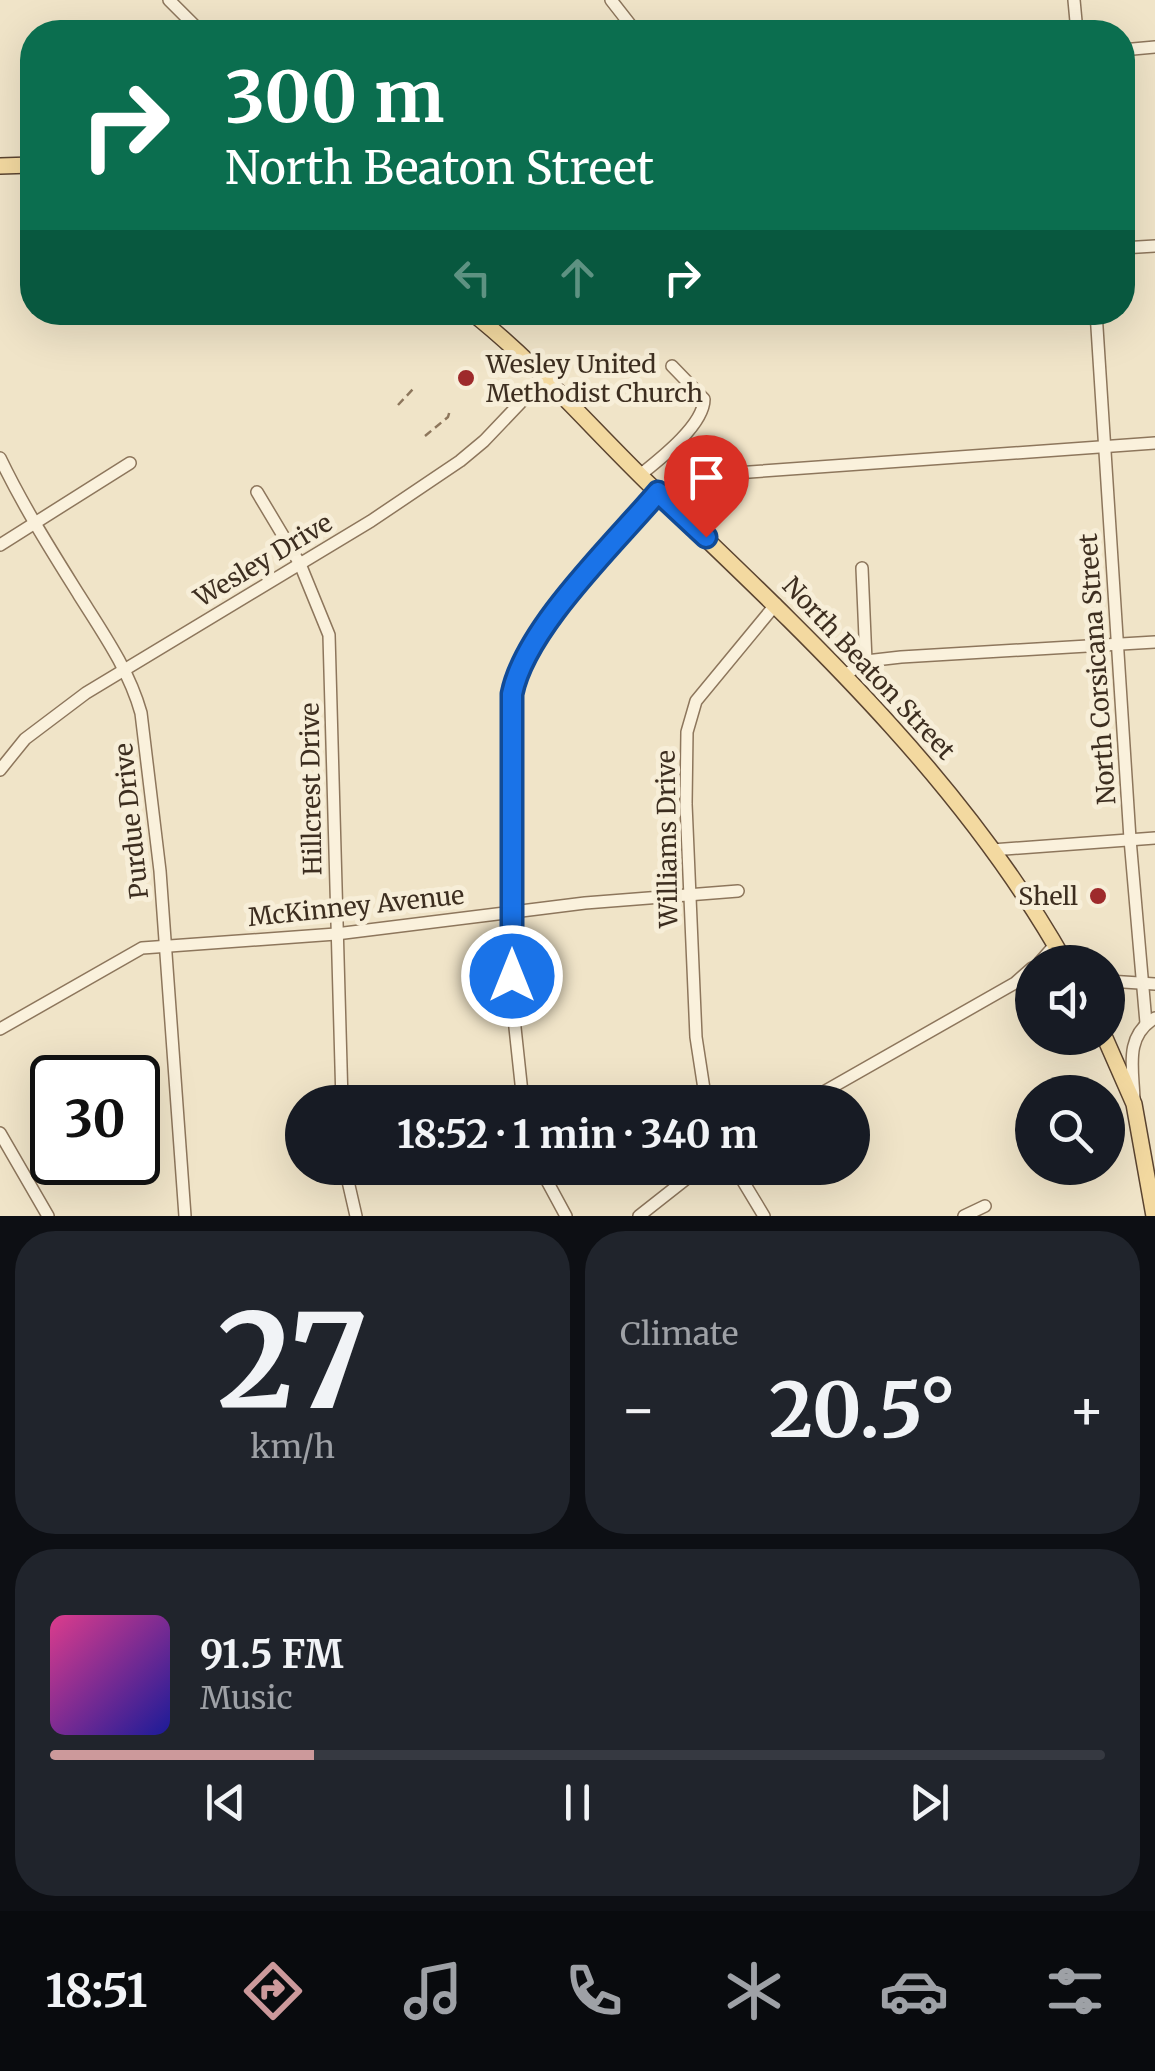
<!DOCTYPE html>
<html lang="en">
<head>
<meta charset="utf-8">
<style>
	:root { --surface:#171b24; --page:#20242c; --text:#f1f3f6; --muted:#9ea1a6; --line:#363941; --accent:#cc999b }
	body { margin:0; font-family:Merriweather,serif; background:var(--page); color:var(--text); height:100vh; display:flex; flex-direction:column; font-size:38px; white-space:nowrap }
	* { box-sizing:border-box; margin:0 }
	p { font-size:32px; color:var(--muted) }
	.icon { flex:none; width:55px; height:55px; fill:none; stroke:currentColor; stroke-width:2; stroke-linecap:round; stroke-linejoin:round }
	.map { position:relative; height:1216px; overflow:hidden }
	.panel { display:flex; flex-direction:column; gap:15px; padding:15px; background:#0d0f14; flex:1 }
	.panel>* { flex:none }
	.banner { position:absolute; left:20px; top:20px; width:1115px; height:305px; border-radius:40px; box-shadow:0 10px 40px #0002; background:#0b6e4f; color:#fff; overflow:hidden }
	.fabs { position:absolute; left:1015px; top:945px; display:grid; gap:20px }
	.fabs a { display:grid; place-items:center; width:110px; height:110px; border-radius:50%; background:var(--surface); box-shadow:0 10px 40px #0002; font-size:50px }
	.speed { position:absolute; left:30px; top:1055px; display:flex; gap:20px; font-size:50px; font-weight:700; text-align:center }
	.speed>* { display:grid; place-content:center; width:130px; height:130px; border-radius:50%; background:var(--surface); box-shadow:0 10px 40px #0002; line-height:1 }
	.speed .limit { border:5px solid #111; border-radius:15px; background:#fff; color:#111 }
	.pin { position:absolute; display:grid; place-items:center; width:85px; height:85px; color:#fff; margin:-102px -42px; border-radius:50% 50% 50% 0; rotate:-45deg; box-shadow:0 0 10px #0007 }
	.pin .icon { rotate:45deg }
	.me { position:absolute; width:110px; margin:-55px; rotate:0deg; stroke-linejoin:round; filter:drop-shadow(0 0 8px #0008) }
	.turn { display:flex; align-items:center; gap:35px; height:210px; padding:0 40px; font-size:45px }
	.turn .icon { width:130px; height:130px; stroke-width:2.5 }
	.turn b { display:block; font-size:70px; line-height:85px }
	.lanes { display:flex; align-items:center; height:95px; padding:0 40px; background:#0003; justify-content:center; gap:50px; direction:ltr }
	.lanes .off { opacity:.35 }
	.big { font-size:75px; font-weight:700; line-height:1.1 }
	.panel .tile { flex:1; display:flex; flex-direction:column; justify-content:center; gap:15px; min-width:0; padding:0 35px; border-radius:40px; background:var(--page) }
	.panel .dial { align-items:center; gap:0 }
	.dial b { font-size:130px; line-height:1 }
	.song { display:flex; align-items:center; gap:30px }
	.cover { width:120px; height:120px; border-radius:15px; background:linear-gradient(135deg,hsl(330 70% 55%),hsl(240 70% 35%)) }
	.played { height:10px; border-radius:5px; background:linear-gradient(90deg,var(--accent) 25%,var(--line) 25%) }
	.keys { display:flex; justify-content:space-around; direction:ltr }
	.heat { display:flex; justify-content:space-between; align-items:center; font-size:55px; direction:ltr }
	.panel .tiles { flex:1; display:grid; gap:15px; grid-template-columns:1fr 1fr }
	.tile:last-child { grid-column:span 2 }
	.trip { position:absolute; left:285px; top:1085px; width:585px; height:100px; border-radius:50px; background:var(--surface); box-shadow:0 10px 40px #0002; font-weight:700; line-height:100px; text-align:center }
	.tab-bar { display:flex; height:160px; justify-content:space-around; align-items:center; background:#090b0e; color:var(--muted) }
	.tab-bar .icon { width:70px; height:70px }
	.tab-bar .selected { color:var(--accent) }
	.tab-bar b { font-size:45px; color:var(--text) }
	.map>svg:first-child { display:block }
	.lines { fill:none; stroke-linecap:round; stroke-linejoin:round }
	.minor-casing { stroke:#8d765c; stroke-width:14 }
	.major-casing { stroke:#5b4430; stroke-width:18 }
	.path { stroke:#8d765c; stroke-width:2.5; stroke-dasharray:8 5; stroke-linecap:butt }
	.minor { stroke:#faf1dc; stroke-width:11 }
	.major { stroke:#f3d9a0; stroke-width:15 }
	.route-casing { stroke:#114b97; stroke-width:25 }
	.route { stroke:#1a73e8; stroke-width:18 }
	.poi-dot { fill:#9e2a2b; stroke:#f7eed8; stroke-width:4 }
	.labels { text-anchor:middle; stroke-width:10; stroke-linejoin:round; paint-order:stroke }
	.poi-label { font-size:25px; fill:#3d2e20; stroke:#f7eed8; text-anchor:start }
	.street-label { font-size:25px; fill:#3d2e20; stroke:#f7eed8 }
</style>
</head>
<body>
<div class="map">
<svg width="1155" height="1216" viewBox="0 0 1155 1216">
	<rect width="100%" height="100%" fill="#f0e4c8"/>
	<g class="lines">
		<defs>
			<g id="minor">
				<polyline points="169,0 201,32"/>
				<polyline points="611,0 636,32"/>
				<polyline points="1074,0 1077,32"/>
				<polyline points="1122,50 1155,47"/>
				<polyline points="1122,248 1155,246"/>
				<polyline points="1096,312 1130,839 1146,1023"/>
				<path d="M0,458C23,506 51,550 79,595C103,633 129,670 141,713L160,871L185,1216"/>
				<path d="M640,475C660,459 704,425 704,399L672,366"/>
				<polyline points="257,492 300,564 329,635 342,1102"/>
				<polyline points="0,545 130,463"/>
				<polyline points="862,568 866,661"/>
				<polyline points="845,675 866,661 901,657 1155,642"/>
				<polyline points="0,770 25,739 86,693 371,521 460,461 484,441 543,379"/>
				<polyline points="992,850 1155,838"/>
				<polyline points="1040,962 1055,945"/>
				<polyline points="1108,981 1155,984"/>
				<polyline points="0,1029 142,948 336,934 585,903 738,891"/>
				<path d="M1134,1099C1133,1069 1124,1036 1155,1018"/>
				<polyline points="523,1102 513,1009 512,694 515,678 561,604 658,492 693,476 1155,443"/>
				<polyline points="706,1102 696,1037 686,804 687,732 696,701 776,604"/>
				<polyline points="806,1102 1015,983 1032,968"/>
				<polyline points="0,1133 48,1216"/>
				<polyline points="345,1168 356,1216"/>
				<polyline points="540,1168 566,1216"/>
				<polyline points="735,1168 764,1216"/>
				<polyline points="639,1216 700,1168"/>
				<polyline points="964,1216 985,1206"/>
			</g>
			<g id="major">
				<polyline points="0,166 32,165"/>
				<path d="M471,312C537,364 592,429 652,487C804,633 961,777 1065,962"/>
				<polyline points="1105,1038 1134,1104 1154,1216"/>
			</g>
		</defs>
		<use href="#minor" class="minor-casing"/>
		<use href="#major" class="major-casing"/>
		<g class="path">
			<polyline points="398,405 414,388"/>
			<polyline points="425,436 448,417 450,410"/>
		</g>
		<use href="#minor" class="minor"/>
		<use href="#major" class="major"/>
	</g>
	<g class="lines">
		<defs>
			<path id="route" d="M512,976V694C525,628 614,544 658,492L706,537"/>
		</defs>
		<use href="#route" class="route-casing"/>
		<use href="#route" class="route"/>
	</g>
	<g class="poi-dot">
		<circle cx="466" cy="378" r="10"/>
		<circle cx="1098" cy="896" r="10"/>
	</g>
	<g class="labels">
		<g class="poi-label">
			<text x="486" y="373">Wesley United<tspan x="486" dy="29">Methodist Church</tspan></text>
			<text x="1078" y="905" text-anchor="end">Shell</text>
		</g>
		<g class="street-label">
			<text transform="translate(263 560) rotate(-31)" y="9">Wesley Drive</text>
			<text transform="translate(869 668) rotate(47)" y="9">North Beaton Street</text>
			<text transform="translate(1097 669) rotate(-94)" y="9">North Corsicana Street</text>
			<text transform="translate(311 789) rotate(-91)" y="9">Hillcrest Drive</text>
			<text transform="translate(131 821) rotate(-96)" y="9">Purdue Drive</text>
			<text transform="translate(667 839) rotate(-91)" y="9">Williams Drive</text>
			<text transform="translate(356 906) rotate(-6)" y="9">McKinney Avenue</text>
		</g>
	</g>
</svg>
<div class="fabs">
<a><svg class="icon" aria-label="sound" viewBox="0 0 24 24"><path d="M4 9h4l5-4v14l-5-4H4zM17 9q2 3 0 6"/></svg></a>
<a><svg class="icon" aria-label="search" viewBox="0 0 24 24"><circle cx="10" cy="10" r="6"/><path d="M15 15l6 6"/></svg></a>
</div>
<div class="speed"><div class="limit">30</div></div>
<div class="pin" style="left:706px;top:537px;background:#d93025"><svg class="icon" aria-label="arrive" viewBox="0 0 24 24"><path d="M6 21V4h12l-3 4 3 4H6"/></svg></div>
<svg class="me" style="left:512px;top:976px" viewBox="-20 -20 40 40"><circle r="17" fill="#1a73e8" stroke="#fff" stroke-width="3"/><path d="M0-11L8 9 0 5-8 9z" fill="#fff"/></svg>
<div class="trip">18:52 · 1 min · 340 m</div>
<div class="banner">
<div class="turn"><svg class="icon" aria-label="right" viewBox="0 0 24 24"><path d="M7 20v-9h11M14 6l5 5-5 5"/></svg><div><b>300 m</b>North Beaton Street</div></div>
<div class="lanes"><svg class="icon off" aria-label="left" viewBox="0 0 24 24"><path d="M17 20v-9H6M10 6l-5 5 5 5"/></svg><svg class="icon off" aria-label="ahead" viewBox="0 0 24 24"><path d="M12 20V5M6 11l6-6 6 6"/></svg><svg class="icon" aria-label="right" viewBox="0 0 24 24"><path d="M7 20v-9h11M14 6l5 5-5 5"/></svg></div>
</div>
</div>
<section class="panel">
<div class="tiles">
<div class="tile dial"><b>27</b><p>km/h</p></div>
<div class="tile"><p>Climate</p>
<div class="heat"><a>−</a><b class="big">20.5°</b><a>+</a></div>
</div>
<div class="tile">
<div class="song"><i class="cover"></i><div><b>91.5 FM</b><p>Music</p></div></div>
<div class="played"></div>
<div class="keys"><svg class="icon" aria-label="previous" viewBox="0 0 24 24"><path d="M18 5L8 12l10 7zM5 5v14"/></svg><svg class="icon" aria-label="pause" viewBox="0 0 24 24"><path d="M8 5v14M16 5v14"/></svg><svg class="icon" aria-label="next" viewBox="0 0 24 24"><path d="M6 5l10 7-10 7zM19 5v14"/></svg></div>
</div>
</div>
</section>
<nav class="tab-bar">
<b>18:51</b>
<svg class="icon selected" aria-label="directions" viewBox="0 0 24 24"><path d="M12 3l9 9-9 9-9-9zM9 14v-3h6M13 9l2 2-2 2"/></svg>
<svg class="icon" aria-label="music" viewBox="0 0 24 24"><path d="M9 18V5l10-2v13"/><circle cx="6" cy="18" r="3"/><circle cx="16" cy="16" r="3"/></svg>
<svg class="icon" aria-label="phone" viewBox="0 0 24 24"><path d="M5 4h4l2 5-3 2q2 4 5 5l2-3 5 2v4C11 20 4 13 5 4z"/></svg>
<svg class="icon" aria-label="climate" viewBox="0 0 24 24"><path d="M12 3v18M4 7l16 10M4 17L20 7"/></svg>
<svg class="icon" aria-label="car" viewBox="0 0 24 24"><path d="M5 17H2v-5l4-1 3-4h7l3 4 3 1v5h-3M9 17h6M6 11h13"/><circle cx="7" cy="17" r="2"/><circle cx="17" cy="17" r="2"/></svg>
<svg class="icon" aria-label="filters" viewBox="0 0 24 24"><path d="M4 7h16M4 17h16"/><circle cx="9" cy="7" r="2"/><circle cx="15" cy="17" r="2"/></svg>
</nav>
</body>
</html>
